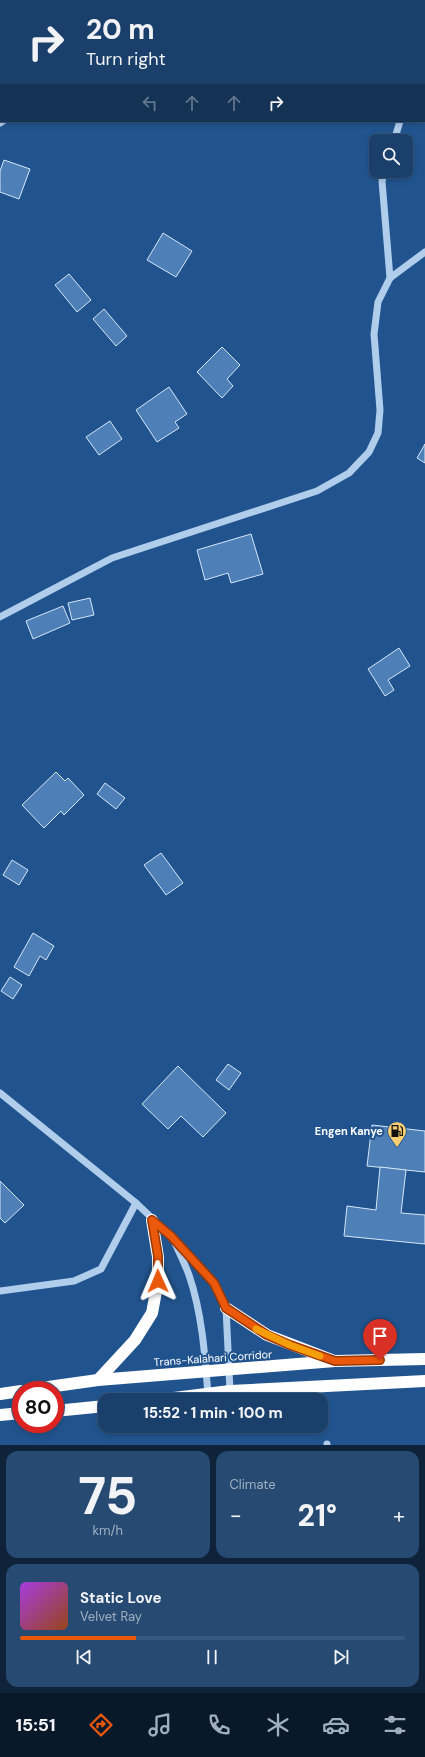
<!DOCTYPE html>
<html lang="en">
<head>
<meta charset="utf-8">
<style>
	:root { --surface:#193f6a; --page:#264a72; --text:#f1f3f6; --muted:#9fafc1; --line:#37587e; --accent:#ea580c }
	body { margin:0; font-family:"DM Sans",sans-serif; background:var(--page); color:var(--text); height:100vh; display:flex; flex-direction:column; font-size:15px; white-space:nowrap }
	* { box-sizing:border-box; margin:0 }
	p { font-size:13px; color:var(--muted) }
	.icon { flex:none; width:22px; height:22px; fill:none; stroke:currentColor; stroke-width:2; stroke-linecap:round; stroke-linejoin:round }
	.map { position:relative; height:1445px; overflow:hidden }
	.sheet { display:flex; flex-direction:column; gap:6px; padding:6px; background:#0e233a; flex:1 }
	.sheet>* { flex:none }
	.banner { position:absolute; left:0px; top:0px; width:425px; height:122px; box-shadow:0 2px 6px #0003,0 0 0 1px var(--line); background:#193f6a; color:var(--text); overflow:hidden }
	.controls { position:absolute; left:369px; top:134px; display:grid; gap:8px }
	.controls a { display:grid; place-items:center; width:44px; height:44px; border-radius:8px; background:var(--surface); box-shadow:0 2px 6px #0003,0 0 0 1px var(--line); font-size:20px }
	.speed { position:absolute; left:12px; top:1381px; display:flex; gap:8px; font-size:20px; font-weight:700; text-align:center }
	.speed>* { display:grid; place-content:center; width:52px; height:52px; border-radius:50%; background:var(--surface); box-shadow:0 2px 6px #0003,0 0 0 1px var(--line); line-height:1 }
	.speed .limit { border:6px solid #d22; background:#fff; color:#111 }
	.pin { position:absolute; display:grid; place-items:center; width:34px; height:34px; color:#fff; margin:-41px -17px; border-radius:50% 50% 50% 0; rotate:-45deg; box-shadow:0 0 4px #0007 }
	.pin .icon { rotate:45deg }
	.me { position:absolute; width:44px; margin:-22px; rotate:359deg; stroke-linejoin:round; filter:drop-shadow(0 0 3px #0008) }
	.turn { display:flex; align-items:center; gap:14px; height:84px; padding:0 20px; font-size:18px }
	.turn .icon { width:52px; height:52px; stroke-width:2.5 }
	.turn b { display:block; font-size:28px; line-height:34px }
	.lanes { display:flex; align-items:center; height:38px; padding:0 20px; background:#0003; justify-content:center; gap:20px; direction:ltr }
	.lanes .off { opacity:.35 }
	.big { font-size:30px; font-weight:800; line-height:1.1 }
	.sheet .card { flex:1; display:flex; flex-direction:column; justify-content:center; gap:6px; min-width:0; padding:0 14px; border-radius:12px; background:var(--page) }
	.sheet .dial { align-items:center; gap:0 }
	.dial b { font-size:52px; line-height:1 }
	.song { display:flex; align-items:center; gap:12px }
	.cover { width:48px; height:48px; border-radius:6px; background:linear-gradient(135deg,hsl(280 70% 55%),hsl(20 70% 35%)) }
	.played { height:4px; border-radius:2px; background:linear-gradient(90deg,var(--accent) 30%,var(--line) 30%) }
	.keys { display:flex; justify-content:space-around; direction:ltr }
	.heat { display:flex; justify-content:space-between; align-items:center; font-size:22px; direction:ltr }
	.sheet .tiles { flex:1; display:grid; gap:6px; grid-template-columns:1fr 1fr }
	.card:last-child { grid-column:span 2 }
	.trip { position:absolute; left:98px; top:1393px; width:230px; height:40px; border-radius:12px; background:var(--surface); box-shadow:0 2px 6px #0003,0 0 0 1px var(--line); font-weight:800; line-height:40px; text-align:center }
	.tab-bar { display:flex; height:64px; justify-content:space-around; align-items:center; background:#0a192a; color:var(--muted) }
	.tab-bar .icon { width:28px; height:28px }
	.tab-bar .selected { color:var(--accent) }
	.tab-bar b { font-size:18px; color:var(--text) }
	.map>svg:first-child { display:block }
	.building { fill:#4e80b7; stroke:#d5e6f9 }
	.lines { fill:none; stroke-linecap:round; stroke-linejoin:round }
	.minor { stroke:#b0cdec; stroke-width:7 }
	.highway { stroke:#fff; stroke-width:12 }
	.route-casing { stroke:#983908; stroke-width:10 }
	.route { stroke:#ea580c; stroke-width:7 }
	.slow { stroke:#f59e0b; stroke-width:7 }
	.labels { text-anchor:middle; stroke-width:4; stroke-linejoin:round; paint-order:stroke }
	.poi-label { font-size:11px; font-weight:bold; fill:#fff; stroke:#21548e; text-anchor:end }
	.street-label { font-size:11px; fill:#fff; stroke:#21548e }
</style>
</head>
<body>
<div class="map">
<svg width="425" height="1445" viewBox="0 0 425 1445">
	<rect width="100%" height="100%" fill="#21548e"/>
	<g class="building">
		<polygon points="4,160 30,169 19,199 0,192 0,171"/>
		<polygon points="163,233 192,251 176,277 147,260"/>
		<polygon points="69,274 91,300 77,312 55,285"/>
		<polygon points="104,309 127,336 116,346 93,319"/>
		<polygon points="222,347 240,365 227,379 233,386 222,398 197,372"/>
		<polygon points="169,387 187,414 175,422 179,428 157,442 136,410"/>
		<polygon points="110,421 122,439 99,455 86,437"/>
		<polygon points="425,444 425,463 417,458"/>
		<polygon points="251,534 263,574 231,583 228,573 205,580 197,550"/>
		<polygon points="90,598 94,615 72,620 68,603"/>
		<polygon points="63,606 70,623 33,639 26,621"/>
		<polygon points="399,648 410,666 388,680 394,690 385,696 368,669"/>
		<polygon points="56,772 65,781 68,778 84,795 64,815 61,811 44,828 22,805"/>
		<polygon points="105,783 125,798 116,809 97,794"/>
		<polygon points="161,853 183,883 166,895 144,865"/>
		<polygon points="12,860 28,870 19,885 3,875"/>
		<polygon points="33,933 54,946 46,960 40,956 29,976 14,967"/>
		<polygon points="10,977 22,985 13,999 1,991"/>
		<polygon points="228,1064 241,1073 229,1090 216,1080"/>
		<polygon points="178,1066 226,1113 203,1137 181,1116 168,1129 142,1104"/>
		<polygon points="372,1125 425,1131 425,1172 367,1166"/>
		<polygon points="380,1167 406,1170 401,1213 425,1215 425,1244 344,1236 347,1206 376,1210"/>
		<polygon points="0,1181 24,1205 5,1223 0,1218"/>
	</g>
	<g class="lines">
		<g class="minor">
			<polyline points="268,0 269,1"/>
			<polyline points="155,1 160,1"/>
			<polyline points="187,1 188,0"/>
			<polyline points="0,123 3,121"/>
			<polyline points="394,141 400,121"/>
			<polyline points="385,171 382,181 390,278"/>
			<polyline points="0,617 112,558 317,491 349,473 369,452 378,433 380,410 374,334 378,302 390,278 425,252"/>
			<polyline points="0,1093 136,1203 171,1236 214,1283 226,1308 230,1391"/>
			<path d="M174,1241C179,1252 185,1264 189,1275C202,1313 205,1355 208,1395"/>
			<polyline points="0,1291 74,1281 101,1269 136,1203"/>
			<polyline points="327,1444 327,1445"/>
		</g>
		<g class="highway">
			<polyline points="226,1308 267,1335 332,1360"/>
			<polyline points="98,1380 135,1340 152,1313 158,1281 158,1257 152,1220"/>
			<polyline points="27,1390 98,1380 335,1361 425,1359"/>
			<polyline points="0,1394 21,1391"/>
			<polyline points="158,1400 230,1391 425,1381"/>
			<polyline points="55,1411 105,1406"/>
			<polyline points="0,1415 21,1413"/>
		</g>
	</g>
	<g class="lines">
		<defs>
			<polyline id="route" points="158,1281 158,1256 152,1220 171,1236 214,1283 226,1308 267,1335 290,1345 335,1361 380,1360"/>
		</defs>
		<use href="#route" class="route-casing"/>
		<use href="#route" class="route"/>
		<polyline class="slow" points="256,1329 290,1345 320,1356"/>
	</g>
	<defs>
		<symbol id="fuel-pin" viewBox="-11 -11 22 30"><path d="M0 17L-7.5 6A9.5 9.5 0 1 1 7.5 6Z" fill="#f9ce71" stroke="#21548e"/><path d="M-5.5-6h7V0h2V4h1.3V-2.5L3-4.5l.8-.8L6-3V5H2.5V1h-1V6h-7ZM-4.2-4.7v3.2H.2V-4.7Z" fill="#111"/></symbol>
	</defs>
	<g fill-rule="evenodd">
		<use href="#fuel-pin" x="386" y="1120" width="22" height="30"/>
	</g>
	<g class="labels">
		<g class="poi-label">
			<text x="383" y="1135">Engen Kanye</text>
		</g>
		<g class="street-label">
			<text transform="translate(213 1358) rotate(-4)" y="4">Trans-Kalahari Corridor</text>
		</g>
	</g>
</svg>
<div class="controls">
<a><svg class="icon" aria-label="search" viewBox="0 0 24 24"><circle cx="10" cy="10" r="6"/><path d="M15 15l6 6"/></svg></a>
</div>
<div class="speed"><div class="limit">80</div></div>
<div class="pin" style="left:380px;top:1360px;background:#d93025"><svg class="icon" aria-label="arrive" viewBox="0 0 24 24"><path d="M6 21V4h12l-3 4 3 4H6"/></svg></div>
<svg class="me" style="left:158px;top:1281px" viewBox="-20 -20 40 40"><path d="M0-17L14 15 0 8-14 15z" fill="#ea580c" stroke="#fff" stroke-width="4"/></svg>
<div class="trip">15:52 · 1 min · 100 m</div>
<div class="banner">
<div class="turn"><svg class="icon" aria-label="right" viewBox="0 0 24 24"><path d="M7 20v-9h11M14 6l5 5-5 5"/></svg><div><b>20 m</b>Turn right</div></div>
<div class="lanes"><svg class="icon off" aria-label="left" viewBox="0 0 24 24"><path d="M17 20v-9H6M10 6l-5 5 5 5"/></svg><svg class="icon off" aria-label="ahead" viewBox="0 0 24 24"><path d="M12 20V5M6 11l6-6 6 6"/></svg><svg class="icon off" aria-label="ahead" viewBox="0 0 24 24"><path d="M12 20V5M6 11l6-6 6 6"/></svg><svg class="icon" aria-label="right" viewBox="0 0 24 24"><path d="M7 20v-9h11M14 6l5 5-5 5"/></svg></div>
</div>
</div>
<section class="sheet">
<div class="tiles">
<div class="card dial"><b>75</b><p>km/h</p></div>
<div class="card"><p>Climate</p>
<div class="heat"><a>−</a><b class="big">21°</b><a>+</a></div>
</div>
<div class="card">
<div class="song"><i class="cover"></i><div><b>Static Love</b><p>Velvet Ray</p></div></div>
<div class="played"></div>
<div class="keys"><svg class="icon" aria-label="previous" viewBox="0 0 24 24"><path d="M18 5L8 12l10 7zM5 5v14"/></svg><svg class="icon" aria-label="pause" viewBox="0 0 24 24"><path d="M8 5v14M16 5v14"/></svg><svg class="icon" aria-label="next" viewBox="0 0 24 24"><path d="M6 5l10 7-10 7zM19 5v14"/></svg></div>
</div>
</div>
</section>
<nav class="tab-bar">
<b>15:51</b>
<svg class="icon selected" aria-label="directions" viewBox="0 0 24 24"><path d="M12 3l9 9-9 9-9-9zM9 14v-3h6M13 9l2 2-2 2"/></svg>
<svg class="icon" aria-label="music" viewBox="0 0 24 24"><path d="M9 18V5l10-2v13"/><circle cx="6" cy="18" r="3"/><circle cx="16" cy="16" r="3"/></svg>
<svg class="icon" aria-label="phone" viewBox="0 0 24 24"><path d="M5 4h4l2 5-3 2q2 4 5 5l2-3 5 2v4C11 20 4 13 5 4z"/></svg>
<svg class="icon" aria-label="climate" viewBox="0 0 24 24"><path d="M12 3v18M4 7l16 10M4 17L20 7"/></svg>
<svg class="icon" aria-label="car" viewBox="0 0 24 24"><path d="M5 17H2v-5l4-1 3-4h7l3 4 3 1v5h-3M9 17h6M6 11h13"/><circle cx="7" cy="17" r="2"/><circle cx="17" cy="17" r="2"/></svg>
<svg class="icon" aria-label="filters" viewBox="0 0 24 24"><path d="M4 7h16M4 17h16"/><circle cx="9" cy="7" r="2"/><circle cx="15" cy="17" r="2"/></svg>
</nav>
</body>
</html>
